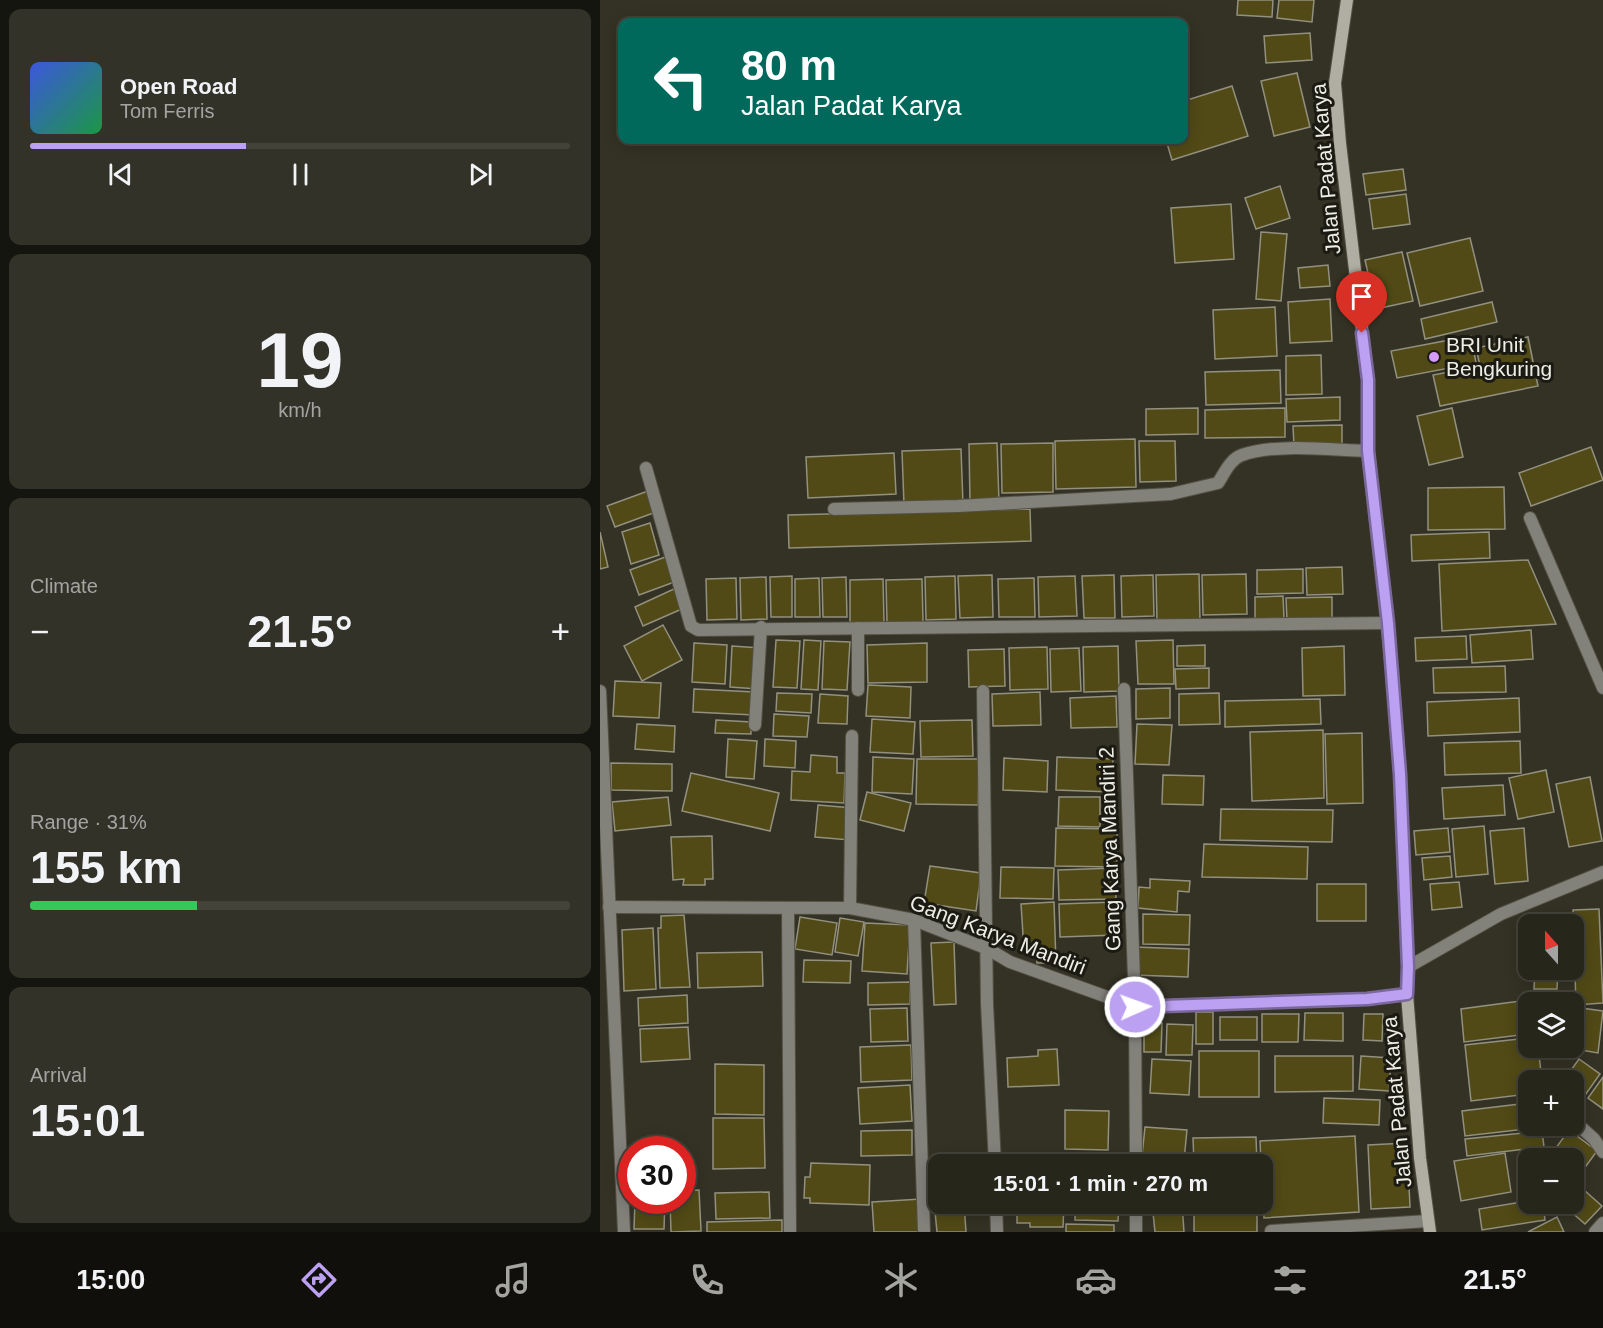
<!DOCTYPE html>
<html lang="en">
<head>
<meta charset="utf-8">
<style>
	:root { --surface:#27261b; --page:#333228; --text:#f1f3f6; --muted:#a4a5a3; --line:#43433a; --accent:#bca0f2 }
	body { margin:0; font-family:Arial,sans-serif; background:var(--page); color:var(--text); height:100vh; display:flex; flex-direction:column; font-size:22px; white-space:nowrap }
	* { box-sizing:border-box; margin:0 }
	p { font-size:20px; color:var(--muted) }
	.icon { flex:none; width:33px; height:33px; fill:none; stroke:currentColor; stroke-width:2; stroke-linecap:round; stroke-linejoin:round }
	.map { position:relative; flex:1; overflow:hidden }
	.details { display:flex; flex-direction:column; gap:9px; padding:9px; background:#15150f; width:600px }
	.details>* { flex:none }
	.hud { position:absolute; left:18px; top:18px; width:570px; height:126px; border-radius:12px; box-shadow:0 3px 15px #0003,0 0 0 2px var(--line); background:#00695c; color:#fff; overflow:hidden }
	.needle { width:39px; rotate:339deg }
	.buttons { position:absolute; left:918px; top:914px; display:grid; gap:12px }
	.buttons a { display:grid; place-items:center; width:66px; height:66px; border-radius:12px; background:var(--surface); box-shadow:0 3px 15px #0003,0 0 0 2px var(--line); font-size:30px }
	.speed { position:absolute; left:18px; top:1136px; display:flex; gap:12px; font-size:30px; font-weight:700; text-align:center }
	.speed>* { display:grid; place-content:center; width:78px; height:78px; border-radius:50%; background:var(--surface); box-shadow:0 3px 15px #0003,0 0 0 2px var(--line); line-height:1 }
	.speed .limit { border:9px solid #d22; background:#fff; color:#111 }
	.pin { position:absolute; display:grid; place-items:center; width:51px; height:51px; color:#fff; margin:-62px -26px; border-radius:50% 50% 50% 0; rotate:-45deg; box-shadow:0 0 6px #0007 }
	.pin .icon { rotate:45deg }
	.me { position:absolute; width:66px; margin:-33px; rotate:88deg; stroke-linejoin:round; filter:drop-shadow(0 0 4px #0008) }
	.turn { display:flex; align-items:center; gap:21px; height:126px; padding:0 24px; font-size:27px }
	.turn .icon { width:78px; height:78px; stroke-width:2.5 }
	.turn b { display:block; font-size:42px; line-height:51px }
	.big { font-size:45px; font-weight:800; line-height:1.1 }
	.details .card { flex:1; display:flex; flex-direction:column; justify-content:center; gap:9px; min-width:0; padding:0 21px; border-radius:12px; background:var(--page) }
	.details .dial { align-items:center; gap:0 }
	.dial b { font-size:78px; line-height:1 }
	.song { display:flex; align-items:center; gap:18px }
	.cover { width:72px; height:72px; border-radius:9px; background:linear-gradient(135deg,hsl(230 70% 55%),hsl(140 70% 35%)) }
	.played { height:6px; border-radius:3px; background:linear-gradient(90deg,var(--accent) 40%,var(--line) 40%) }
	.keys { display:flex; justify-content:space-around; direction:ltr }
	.heat { display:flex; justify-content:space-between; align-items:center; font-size:33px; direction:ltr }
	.charge { height:9px; border-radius:4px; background:linear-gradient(90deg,#34c759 31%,var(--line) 0) }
	.trip { position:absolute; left:328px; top:1154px; width:345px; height:60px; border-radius:12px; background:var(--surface); box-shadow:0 3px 15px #0003,0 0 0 2px var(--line); font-weight:800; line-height:60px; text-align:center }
	.dock { display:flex; height:96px; justify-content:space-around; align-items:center; background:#100f0b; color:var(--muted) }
	.dock .icon { width:42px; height:42px }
	.dock .active { color:var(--accent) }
	.dock b { font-size:27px; color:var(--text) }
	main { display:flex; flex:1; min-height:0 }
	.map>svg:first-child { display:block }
	.building { fill:#514a16; stroke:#92907f; stroke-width:1.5 }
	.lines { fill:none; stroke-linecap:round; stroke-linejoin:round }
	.service-casing { stroke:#525043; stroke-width:14 }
	.minor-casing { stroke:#525043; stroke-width:14 }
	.secondary-casing { stroke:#525043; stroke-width:14 }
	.service { stroke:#82817a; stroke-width:12 }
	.minor { stroke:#82817a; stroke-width:12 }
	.secondary { stroke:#b0aea2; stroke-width:12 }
	.route-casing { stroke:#7a689d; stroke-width:15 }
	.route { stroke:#bca0f2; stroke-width:10 }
	.poi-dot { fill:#d69bf9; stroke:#1b1a13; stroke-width:2 }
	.labels { text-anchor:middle; stroke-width:6; stroke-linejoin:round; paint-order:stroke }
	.street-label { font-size:21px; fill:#eeede4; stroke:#1b1a13 }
	.poi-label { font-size:21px; fill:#eeede4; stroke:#1b1a13; text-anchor:start }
</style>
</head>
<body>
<main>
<section class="details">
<div class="card">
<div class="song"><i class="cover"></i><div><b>Open Road</b><p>Tom Ferris</p></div></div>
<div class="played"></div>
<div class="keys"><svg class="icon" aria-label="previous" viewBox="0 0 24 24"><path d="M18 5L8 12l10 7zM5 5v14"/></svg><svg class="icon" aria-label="pause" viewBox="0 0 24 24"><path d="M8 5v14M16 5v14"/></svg><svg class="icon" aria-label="next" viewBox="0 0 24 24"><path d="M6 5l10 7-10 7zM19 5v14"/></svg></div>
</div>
<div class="card dial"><b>19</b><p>km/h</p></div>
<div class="card"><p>Climate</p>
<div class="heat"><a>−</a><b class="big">21.5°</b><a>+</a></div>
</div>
<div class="card"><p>Range · 31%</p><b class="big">155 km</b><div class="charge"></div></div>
<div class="card"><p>Arrival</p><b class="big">15:01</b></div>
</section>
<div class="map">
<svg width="1003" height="1232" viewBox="0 0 1003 1232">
	<rect width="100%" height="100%" fill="#343224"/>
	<g class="building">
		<polygon points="638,0 673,0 672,17 637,15"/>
		<polygon points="679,0 714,0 712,22 677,18"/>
		<polygon points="710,33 712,60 666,63 664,36"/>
		<polygon points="697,73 710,127 674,136 661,81"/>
		<polygon points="632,86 648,136 572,160 566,140 584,140 584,101"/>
		<polygon points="803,169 806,190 766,195 763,174"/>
		<polygon points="680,186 690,218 656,229 645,198"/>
		<polygon points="806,194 810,224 773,229 769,199"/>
		<polygon points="631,204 634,259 575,263 571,208"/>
		<polygon points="661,232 687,234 681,301 656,299"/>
		<polygon points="870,238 883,291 820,306 807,253"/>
		<polygon points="802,252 813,301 776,309 765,260"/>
		<polygon points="728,265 730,286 700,288 698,268"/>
		<polygon points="730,299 732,341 690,343 688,302"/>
		<polygon points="892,302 897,322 825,339 821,319"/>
		<polygon points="675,307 677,356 615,359 613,310"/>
		<polygon points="871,336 876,363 797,378 791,351"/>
		<polygon points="928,337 938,386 840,406 833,375 880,366 876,348"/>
		<polygon points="721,355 722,394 686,395 686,356"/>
		<polygon points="680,370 681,403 606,405 605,372"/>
		<polygon points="740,397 740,420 687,422 686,399"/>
		<polygon points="598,408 598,434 546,435 546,409"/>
		<polygon points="685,408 685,437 605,438 605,410"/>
		<polygon points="852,408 863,457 829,465 817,416"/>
		<polygon points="742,425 742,444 694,446 693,426"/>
		<polygon points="535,439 536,487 456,489 455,441"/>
		<polygon points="539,441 575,441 576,481 540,482"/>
		<polygon points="397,443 399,502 370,503 369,444"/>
		<polygon points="453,443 453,492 402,493 401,444"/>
		<polygon points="991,447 1003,480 931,506 919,473"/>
		<polygon points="361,449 363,504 304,505 302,451"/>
		<polygon points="294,453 296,494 208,498 206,457"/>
		<polygon points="904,487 905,529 828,530 828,488"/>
		<polygon points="48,491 56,512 15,527 7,506"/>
		<polygon points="430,509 431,541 189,548 188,515"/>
		<polygon points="50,523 59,555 31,564 22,532"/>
		<polygon points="0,532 8,567 0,569"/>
		<polygon points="889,532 890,558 812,561 811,535"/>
		<polygon points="68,556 77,581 39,595 30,570"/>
		<polygon points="928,560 956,624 842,631 839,564"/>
		<polygon points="742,567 743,594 707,595 706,568"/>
		<polygon points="703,569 703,593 657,594 657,570"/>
		<polygon points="599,574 600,620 557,621 556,575"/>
		<polygon points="646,574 647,614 603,615 602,575"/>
		<polygon points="392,575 393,617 360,618 358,576"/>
		<polygon points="514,575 515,618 484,618 482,576"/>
		<polygon points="553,575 554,616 522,617 521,576"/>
		<polygon points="192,576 192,617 171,617 170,577"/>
		<polygon points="355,576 356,619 326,620 325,577"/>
		<polygon points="475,576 477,616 439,617 438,577"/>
		<polygon points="166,577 167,619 141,620 140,578"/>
		<polygon points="246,577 247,617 223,617 222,578"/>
		<polygon points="136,578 137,619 107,620 106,579"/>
		<polygon points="219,578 220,617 195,617 195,579"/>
		<polygon points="434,578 435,617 399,617 398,579"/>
		<polygon points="283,579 284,622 250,623 250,580"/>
		<polygon points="322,579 323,622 287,622 286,580"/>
		<polygon points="76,588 84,608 43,626 35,607"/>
		<polygon points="683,596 684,618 655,619 655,597"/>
		<polygon points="732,597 732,619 687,620 686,598"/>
		<polygon points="63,625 82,660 42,681 24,646"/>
		<polygon points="931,630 933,659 872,663 870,635"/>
		<polygon points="866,636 867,659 816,661 815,638"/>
		<polygon points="176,640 200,641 197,688 173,687"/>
		<polygon points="204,640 221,641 218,690 201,689"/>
		<polygon points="573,640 574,684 538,684 536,641"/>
		<polygon points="224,641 250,642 247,690 222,689"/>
		<polygon points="94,643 127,645 125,684 92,682"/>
		<polygon points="327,643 327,682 268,683 267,645"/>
		<polygon points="605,645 605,666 577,666 577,646"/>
		<polygon points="132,646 160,648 158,689 130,687"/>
		<polygon points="518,646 519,691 484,692 483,647"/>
		<polygon points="744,646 745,695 703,696 702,648"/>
		<polygon points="447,647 448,689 410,690 409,648"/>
		<polygon points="479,648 481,691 451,692 450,649"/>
		<polygon points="404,649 405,686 369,687 368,650"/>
		<polygon points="905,666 906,692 834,693 833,668"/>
		<polygon points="609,668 609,688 576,689 575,669"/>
		<polygon points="15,681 61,683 59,718 13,716"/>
		<polygon points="268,685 311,687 310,718 266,716"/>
		<polygon points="570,688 570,718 536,719 536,689"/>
		<polygon points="94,689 155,692 154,715 93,712"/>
		<polygon points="440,692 441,725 393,726 392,694"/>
		<polygon points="177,693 212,694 211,713 176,711"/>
		<polygon points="619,693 620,724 579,725 579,694"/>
		<polygon points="220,694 248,696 247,724 218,723"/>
		<polygon points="516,696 517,727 471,728 470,698"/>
		<polygon points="919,698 920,732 828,736 827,702"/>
		<polygon points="720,699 721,724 625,727 625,701"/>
		<polygon points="174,714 209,716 207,737 173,736"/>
		<polygon points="272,719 315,722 313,754 270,752"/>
		<polygon points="116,720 151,722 151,734 115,733"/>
		<polygon points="372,720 373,756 321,757 320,721"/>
		<polygon points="37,724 75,726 74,752 35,749"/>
		<polygon points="537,724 572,725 569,765 535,764"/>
		<polygon points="723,730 724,798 652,801 650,732"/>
		<polygon points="762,733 763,803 727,804 725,734"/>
		<polygon points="128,739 157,741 154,779 126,777"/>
		<polygon points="165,739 196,741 195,768 164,766"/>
		<polygon points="920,741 921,773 845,775 844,743"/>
		<polygon points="211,755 237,757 237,773 245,773 244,803 191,800 192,771 210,772"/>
		<polygon points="273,757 314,759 312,794 272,792"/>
		<polygon points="457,757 513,759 512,792 456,790"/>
		<polygon points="404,758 448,761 447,792 403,790"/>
		<polygon points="317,759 379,759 378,805 316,804"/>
		<polygon points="11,763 72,764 72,791 11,790"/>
		<polygon points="946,770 954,812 918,819 909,778"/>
		<polygon points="91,773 179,793 170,831 82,811"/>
		<polygon points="563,775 604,776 603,805 562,804"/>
		<polygon points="990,777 1002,841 969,847 956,784"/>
		<polygon points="903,785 905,815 844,819 842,788"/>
		<polygon points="267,792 311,803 304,831 260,820"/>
		<polygon points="68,797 71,825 15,831 12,802"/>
		<polygon points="459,797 500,797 500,827 458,826"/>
		<polygon points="218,805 253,808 250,840 215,837"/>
		<polygon points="621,809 733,810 732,842 620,840"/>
		<polygon points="884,826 888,874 856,877 852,829"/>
		<polygon points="456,828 517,829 517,867 455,866"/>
		<polygon points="848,828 850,852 816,855 814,831"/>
		<polygon points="924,828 928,881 895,884 890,831"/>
		<polygon points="112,836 113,879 105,879 105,885 83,885 84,879 73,880 71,837"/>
		<polygon points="604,844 708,847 707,879 602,877"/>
		<polygon points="850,856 852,877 824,880 822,858"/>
		<polygon points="330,866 381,873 376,911 324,903"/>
		<polygon points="401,867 454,868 453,899 400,898"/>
		<polygon points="515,868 516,899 459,900 458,870"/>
		<polygon points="550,879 590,881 589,892 578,891 577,912 538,908 539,887 550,888"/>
		<polygon points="859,882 862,907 832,910 830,884"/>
		<rect x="717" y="884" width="49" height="37"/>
		<polygon points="454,902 456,963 437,963 437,949 424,950 421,904"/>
		<polygon points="516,902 517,935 460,937 459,904"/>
		<polygon points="999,909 1003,1003 976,1005 973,910"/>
		<polygon points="543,914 590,915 589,945 543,944"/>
		<polygon points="84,915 90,987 60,988 58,928 61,928 61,916"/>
		<polygon points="200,917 237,923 232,955 195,949"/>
		<polygon points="240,918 264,922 258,956 235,952"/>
		<polygon points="265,923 310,925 307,974 262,971"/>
		<polygon points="53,928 56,989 24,991 22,930"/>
		<polygon points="354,942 356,1004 334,1005 331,943"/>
		<polygon points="535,947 589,949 588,977 534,975"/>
		<polygon points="162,952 163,986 98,988 97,953"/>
		<polygon points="204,960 251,961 250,983 203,982"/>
		<polygon points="935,969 958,969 957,989 934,989"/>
		<polygon points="310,982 310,1004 268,1005 268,983"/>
		<polygon points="87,995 88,1023 39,1026 38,998"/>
		<polygon points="928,1000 928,1034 864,1042 861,1009"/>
		<polygon points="974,1007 1003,1011 998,1053 963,1047 974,1047"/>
		<polygon points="307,1008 308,1041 271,1042 270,1009"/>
		<rect x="596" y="1012" width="17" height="32"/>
		<polygon points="705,1013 743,1013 743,1041 704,1040"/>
		<polygon points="662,1014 699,1014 698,1042 662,1042"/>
		<polygon points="764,1014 783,1014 782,1041 763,1040"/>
		<rect x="620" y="1017" width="37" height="23"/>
		<polygon points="544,1022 562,1023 561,1052 544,1052"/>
		<polygon points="567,1024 593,1025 592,1055 566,1055"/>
		<polygon points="88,1027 90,1059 41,1062 40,1029"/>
		<polygon points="928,1038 928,1047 938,1047 942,1080 928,1080 928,1094 871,1101 865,1045"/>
		<polygon points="311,1045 312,1080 261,1082 260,1047"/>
		<polygon points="457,1049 459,1085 408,1087 407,1058 438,1056 438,1050"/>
		<rect x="599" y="1051" width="60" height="46"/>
		<polygon points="675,1056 753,1056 753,1091 675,1092"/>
		<polygon points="761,1056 791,1058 789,1091 759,1089"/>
		<polygon points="552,1059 591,1061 589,1095 550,1093"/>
		<polygon points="979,1059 1000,1074 974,1111 974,1080 964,1080"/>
		<polygon points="115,1064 164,1065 164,1115 115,1114"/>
		<polygon points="1003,1077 1003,1109 988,1098"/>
		<polygon points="310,1085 312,1121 260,1124 258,1088"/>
		<polygon points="724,1098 780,1100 779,1125 723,1123"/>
		<polygon points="928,1103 928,1125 951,1126 865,1136 862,1111"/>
		<polygon points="465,1110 509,1111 508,1150 465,1149"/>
		<polygon points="113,1118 164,1118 165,1168 113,1169"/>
		<polygon points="545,1127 587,1130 584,1160 542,1156"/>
		<polygon points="312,1130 312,1155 261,1156 261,1131"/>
		<polygon points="969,1130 997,1151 978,1177 974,1173 974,1158 950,1156"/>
		<polygon points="942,1131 944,1147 867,1156 865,1139"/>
		<polygon points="755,1136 759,1212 664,1218 663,1164 661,1164 660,1141"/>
		<polygon points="656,1137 657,1164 594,1164 593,1138"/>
		<polygon points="807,1143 810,1207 771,1209 768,1145"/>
		<polygon points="905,1153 911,1192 861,1201 854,1161"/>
		<polygon points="469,1158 499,1160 499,1164 469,1164"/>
		<polygon points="211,1163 270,1165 269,1205 210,1203 210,1198 204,1198 205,1177 210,1177"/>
		<polygon points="974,1181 1002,1206 985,1224 961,1203 974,1203"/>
		<polygon points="99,1190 101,1231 71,1232 70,1200 82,1200 82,1191"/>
		<polygon points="169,1192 170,1218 116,1219 115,1193"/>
		<polygon points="321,1199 323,1232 274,1232 272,1202"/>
		<polygon points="35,1200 65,1200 64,1229 34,1229"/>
		<polygon points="334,1201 364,1203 366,1232 337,1232"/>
		<polygon points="928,1201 928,1203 943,1203 945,1220 882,1230 879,1209"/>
		<polygon points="417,1203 464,1203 463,1227 430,1227 430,1223 417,1223"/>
		<polygon points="475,1203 519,1203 518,1221 475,1220"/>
		<polygon points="552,1203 582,1203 584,1232 555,1232"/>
		<rect x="594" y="1203" width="63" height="29"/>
		<polygon points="957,1217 964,1232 928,1232"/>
		<polygon points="182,1220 182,1232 107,1232 107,1222"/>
		<polygon points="466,1224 514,1225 514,1232 466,1232"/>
	</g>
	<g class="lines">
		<defs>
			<polyline id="service" points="671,1231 828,1221"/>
			<g id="minor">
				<polyline points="46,468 91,626 98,630 788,623"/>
				<path d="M234,509L358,506L571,494L618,483C624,474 630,459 642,455C676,443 731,450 768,451"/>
				<polyline points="930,518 1003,688"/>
				<polyline points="258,628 258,690"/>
				<polyline points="524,689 535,1007 536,1164"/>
				<polyline points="0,691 24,1232"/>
				<polyline points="383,691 387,1004 395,1164"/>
				<polyline points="155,725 161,627"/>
				<polyline points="9,907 250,908 314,920 388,949 410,962 535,1007 767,999 807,994"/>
				<polyline points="188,908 190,1232"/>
				<polyline points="250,908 252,736"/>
				<polyline points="314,920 324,1232"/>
				<polyline points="808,967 901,914 1003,872"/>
				<polyline points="974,1121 994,1139 1003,1152"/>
				<polyline points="396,1203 397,1232"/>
				<polyline points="536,1203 536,1232"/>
				<polyline points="995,1232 1003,1223"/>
			</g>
			<polyline id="secondary" points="747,0 735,83 740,143 768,380 768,451 792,670 800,774 808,967 807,994 820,1158 830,1232"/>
		</defs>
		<use href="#service" class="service-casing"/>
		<use href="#minor" class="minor-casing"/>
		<use href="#secondary" class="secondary-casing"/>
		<use href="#service" class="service"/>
		<use href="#minor" class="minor"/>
		<use href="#secondary" class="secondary"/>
	</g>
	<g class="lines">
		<defs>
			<polyline id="route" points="535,1007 767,999 807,994 808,967 800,774 788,623 768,451 768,380 762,333"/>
		</defs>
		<use href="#route" class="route-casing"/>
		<use href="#route" class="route"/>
	</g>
	<circle class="poi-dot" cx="834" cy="357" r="6"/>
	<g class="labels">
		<g class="street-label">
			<text transform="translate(726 169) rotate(-95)" y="7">Jalan Padat Karya</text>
			<text transform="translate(510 849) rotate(-92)" y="7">Gang Karya Mandiri 2</text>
			<text transform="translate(398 935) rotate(21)" y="7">Gang Karya Mandiri</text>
			<text transform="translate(797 1102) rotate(-95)" y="7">Jalan Padat Karya</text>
		</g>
		<g class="poi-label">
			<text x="846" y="352">BRI Unit<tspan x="846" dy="24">Bengkuring</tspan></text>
		</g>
	</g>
</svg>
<div class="buttons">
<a><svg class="needle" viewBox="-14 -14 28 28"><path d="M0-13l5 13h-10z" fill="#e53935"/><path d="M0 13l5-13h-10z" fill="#a4a5a3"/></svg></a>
<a><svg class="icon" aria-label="layers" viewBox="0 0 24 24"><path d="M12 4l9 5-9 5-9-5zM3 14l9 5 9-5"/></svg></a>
<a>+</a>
<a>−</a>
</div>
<div class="speed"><div class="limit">30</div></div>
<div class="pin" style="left:762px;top:333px;background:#d93025"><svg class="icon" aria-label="arrive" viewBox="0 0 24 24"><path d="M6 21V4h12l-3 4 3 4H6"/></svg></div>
<svg class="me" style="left:535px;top:1007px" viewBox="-20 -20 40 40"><circle r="17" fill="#bca0f2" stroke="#fff" stroke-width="3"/><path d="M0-11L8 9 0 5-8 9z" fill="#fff"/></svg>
<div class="trip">15:01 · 1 min · 270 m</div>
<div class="hud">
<div class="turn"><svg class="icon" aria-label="left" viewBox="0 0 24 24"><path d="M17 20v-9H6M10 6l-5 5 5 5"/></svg><div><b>80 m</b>Jalan Padat Karya</div></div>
</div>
</div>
</main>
<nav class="dock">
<b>15:00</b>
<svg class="icon active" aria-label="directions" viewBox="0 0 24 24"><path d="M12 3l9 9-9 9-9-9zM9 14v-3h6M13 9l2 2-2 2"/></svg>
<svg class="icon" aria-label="music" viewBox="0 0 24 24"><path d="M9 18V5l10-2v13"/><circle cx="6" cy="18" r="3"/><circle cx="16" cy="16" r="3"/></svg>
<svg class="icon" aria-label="phone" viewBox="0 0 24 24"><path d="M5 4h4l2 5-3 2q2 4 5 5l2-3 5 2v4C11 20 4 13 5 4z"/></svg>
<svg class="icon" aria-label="climate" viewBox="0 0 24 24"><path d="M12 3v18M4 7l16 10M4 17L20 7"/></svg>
<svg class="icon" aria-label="car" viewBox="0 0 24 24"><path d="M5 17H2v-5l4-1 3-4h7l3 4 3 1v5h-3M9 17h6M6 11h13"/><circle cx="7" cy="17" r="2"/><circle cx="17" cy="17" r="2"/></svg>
<svg class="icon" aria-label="filters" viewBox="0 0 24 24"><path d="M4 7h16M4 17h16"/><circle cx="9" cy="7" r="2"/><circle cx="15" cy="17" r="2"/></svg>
<b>21.5°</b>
</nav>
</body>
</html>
